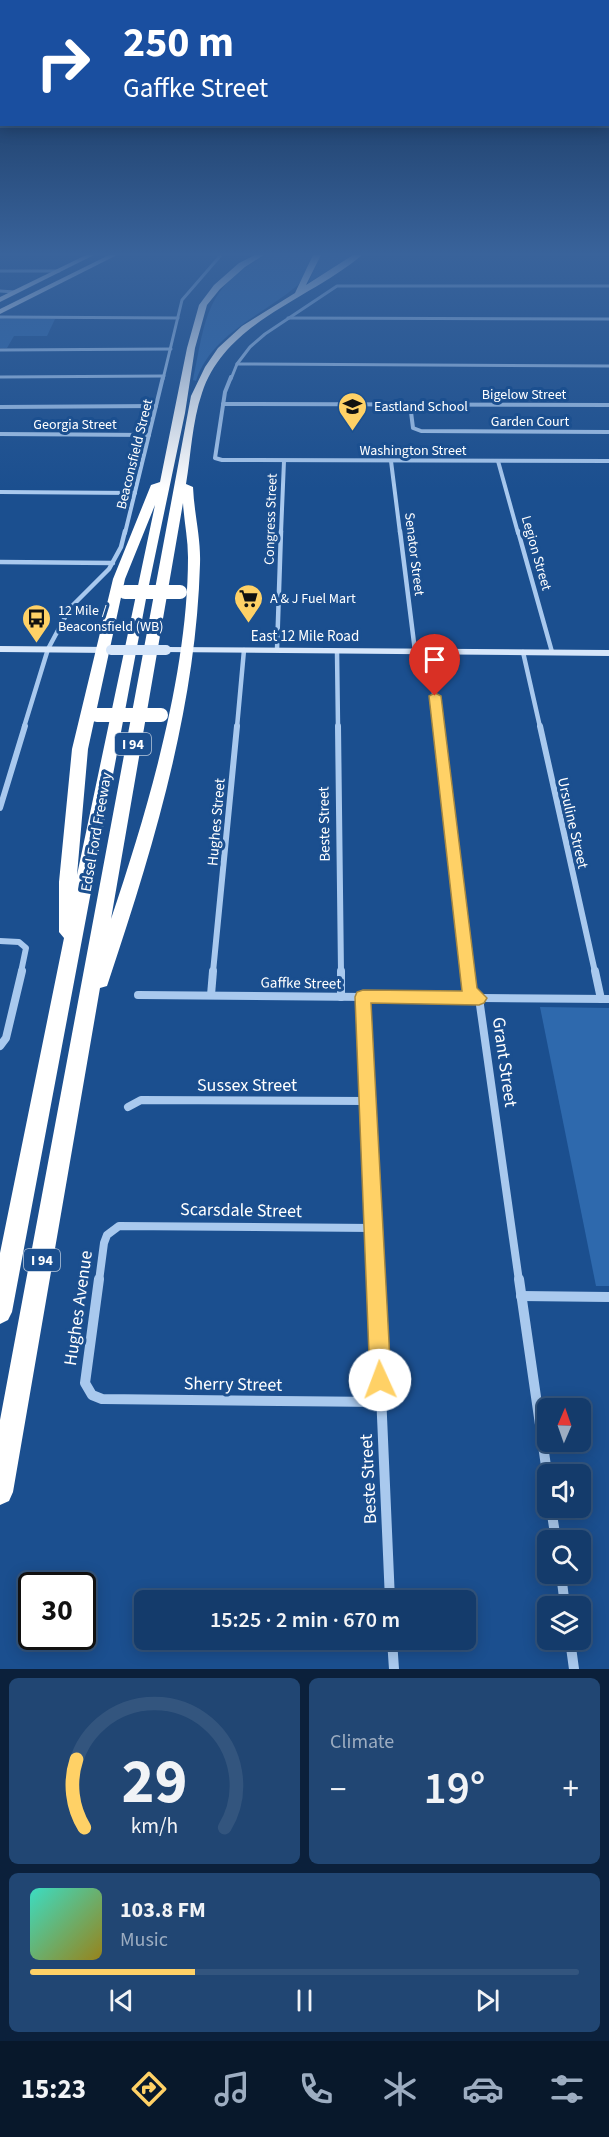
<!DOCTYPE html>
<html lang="en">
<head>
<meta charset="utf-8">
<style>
	:root { --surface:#143b6b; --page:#214673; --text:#f1f3f6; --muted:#9dadc1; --line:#33557e; --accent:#ffd166 }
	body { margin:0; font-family:"Source Sans 3",sans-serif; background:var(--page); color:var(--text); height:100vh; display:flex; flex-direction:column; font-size:22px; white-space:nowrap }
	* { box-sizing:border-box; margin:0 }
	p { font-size:20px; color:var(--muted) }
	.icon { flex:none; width:33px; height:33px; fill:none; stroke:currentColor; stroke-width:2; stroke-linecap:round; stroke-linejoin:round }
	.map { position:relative; height:1669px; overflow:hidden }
	.side { display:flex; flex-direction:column; gap:9px; padding:9px; background:#0b203b; flex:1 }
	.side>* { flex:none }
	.hud { position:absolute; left:0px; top:0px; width:609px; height:126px; box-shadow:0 3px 15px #0003,0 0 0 2px var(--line); background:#1a4fa0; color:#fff; overflow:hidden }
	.needle { width:39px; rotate:2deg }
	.controls { position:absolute; left:537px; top:1398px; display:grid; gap:12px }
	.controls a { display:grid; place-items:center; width:54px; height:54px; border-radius:9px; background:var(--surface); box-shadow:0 3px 15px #0003,0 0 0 2px var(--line); font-size:30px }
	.speed { position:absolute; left:18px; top:1572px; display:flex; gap:12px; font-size:30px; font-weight:700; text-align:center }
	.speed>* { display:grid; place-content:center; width:78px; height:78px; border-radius:50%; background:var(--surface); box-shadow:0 3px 15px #0003,0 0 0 2px var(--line); line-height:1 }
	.speed .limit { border:3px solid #111; border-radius:9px; background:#fff; color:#111 }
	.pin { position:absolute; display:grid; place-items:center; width:51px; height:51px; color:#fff; margin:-62px -26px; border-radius:50% 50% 50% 0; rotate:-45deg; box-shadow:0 0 6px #0007 }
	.pin .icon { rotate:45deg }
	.me { position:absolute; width:66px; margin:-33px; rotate:358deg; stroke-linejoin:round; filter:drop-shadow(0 0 4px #0008) }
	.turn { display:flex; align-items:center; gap:21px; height:126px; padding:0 24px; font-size:27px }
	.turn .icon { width:78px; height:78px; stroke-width:2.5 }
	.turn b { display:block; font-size:42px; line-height:51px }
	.big { font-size:45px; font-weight:600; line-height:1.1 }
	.side .tile { flex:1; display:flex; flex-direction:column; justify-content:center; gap:9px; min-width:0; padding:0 21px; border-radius:9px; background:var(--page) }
	.side .dial { align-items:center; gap:0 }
	.dial svg { height:156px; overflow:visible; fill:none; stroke:var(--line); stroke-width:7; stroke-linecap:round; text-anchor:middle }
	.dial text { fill:var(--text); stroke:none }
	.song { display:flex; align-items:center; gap:18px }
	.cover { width:72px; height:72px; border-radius:9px; background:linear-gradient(135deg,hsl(170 70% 55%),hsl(50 70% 35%)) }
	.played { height:6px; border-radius:3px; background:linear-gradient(90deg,var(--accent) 30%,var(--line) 30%) }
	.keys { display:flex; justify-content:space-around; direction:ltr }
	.heat { display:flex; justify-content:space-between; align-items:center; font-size:33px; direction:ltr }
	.side .tiles { flex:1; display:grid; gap:9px; grid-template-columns:1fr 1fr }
	.tile:last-child { grid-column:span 2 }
	.trip { position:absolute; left:134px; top:1590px; width:342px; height:60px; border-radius:9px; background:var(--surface); box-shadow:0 3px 15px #0003,0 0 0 2px var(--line); font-weight:600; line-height:60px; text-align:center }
	.menu { display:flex; height:96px; justify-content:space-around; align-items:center; background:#08182b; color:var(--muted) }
	.menu .icon { width:42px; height:42px }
	.menu .selected { color:var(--accent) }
	.menu b { font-size:27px; color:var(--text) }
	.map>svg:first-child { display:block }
	.green { fill:#2e69ad }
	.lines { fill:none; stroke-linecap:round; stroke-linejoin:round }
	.street-far5 { stroke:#a9c9ee; stroke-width:3 }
	.street-far4 { stroke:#a9c9ee; stroke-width:4 }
	.street-far3 { stroke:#a9c9ee; stroke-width:4.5 }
	.street-far2 { stroke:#a9c9ee; stroke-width:6 }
	.street-far1 { stroke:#a9c9ee; stroke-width:8 }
	.street { stroke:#a9c9ee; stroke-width:10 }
	.secondary { fill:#d6e6fa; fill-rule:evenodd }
	.primary { fill:#f0f6ff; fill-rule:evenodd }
	.highway { fill:#fff; fill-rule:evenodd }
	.secondary-bridge { stroke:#d6e6fa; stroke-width:10 }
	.highway-bridge { stroke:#fff; stroke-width:14 }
	.route { fill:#ffd166; stroke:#a68842; stroke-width:1.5 }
	.labels { text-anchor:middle; stroke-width:6; stroke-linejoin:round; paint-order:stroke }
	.far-street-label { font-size:14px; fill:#fff; stroke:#1b4f8f }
	.far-poi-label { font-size:14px; fill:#fff; stroke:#1b4f8f; text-anchor:start }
	.shield { fill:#1b4f8f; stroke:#bbcadd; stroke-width:1.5 }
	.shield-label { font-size:14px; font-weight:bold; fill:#fff }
	.street-label { font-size:15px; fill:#fff; stroke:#1b4f8f }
	.near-street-label { font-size:18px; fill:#fff; stroke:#1b4f8f }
</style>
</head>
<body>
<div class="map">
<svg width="609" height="1669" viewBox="0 0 609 1669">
	<rect width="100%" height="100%" fill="#1b4f8f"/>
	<g class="green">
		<path d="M267,255H314L307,274L298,285C263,315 211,334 196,381L193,380C206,318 205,286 267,255Z"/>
		<polygon points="321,255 354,255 308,283"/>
		<polygon points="0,318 6,319 55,319 47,336 14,336 7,348 0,348"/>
		<polygon points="540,1007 609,1008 609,1286 596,1286"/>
	</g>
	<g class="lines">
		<g class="street-far5">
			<polyline points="0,271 59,271"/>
			<polyline points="0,291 15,292"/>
			<polyline points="0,317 178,318"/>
			<polyline points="288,318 609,319"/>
			<polyline points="0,350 171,349"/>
			<polyline points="237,364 609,366"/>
			<polyline points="0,377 164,376"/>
			<polyline points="163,379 182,300 221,255"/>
			<polyline points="231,379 237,364 250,347 265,334 337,286 609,286"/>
		</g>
		<g class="street-far4">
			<polyline points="231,377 225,392 215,458 222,460 609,461"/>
			<polyline points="223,404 609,405"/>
			<polyline points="410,404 413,428 421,431 609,432"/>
			<polyline points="0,407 156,406"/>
			<polyline points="0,434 149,435"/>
			<polyline points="391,461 400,533"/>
			<polyline points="498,461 518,533"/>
			<polyline points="0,492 135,493"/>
			<polyline points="125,533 163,377"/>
			<polyline points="281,533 284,461"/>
		</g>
		<g class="street-far3">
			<polyline points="400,531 415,651"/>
			<polyline points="518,531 552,652"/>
			<polyline points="0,562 113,563"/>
			<polyline points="277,650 281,531"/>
			<polyline points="337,651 338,727"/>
			<polyline points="429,651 438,727"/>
			<polyline points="523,652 540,727"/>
			<polyline points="24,727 48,649 70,608 109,569 121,547 125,531"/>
			<polyline points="237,727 244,650"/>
		</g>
		<g class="street-far2">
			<polyline points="338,726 341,972"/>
			<polyline points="438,726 468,972"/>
			<polyline points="540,726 595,972"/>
			<polyline points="0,808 25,726"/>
			<polyline points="0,941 19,942 26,948 21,972"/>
			<polyline points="213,972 237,726"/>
		</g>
		<g class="street-far1">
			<polyline points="341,971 341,997"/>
			<polyline points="468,971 470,991 479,998 519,1281"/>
			<polyline points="595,971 601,999"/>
			<polyline points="138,995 609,999"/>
			<polyline points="211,995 213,971"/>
			<polyline points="363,997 376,1281"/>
			<polyline points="0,1046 6,1038 22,971"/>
			<polyline points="128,1107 141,1100 368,1101"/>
			<polyline points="99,1281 104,1243 107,1235 119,1226 373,1228"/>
		</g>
		<g class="street">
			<polyline points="99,1279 85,1383 92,1395 102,1399 381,1402"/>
			<polyline points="376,1279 390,1600"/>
			<polyline points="519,1279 548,1480"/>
			<polyline points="521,1296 609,1297"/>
			<polyline points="551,1508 556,1540"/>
			<polyline points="561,1574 565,1606"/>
			<polyline points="392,1640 394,1669"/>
			<polyline points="570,1640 574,1669"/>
		</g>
		<g class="secondary">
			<polygon points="0,646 111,647 116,650 111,653 0,652"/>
			<polygon points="166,647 609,650 609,656 163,652 163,648"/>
		</g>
		<g class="primary">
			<polygon points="86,255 94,255 0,302 0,297"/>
			<polygon points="109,255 117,255 0,314 0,309"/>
		</g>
		<g class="highway">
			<path d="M255,255H264L245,267L220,289L207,305L195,348L185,413L146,599L12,1312L8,1320L0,1324V1253L64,938L59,932V882L72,749L113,579L151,485L160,482L187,348L199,305L214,285L239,263ZM155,505L77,875L88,749L125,579Z"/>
			<path d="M313,255H321L306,285L353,255H362C309,300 226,321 202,393C192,422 191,455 186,484L193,487C194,513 201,538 200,564C196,707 154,845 109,980L107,986L100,988L13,1492L9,1501L0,1505V1420L191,396L205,367L218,348L242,326L295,293ZM183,503C184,521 188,539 188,557C188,674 148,809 111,919Z"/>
		</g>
		<polyline class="secondary-bridge" points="111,650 166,650"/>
		<g class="highway-bridge">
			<polyline points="125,592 180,592"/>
			<polyline points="97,715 161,715"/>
		</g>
	</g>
	<linearGradient id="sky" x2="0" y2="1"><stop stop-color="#0f2b4f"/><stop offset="0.52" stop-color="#39639b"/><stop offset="1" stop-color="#39639b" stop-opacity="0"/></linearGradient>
	<rect width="609" height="489" fill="url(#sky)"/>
	<polygon class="route" points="435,693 441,696 477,988 487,998 484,1003 479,1005 371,1003 391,1380 388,1388 380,1391 373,1388 370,1380 355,997 357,992 363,990 462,991 429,696"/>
	<defs>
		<symbol id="school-pin" viewBox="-11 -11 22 30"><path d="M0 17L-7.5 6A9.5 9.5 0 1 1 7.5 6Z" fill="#ffd166" stroke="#1b4f8f"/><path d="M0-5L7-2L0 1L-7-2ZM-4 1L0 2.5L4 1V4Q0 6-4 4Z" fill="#111"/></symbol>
		<symbol id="supermarket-pin" viewBox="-11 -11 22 30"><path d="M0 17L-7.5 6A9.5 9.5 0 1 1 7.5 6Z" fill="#ffd166" stroke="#1b4f8f"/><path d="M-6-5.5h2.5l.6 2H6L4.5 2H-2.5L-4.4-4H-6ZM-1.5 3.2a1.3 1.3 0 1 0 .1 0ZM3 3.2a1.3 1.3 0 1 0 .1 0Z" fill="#111"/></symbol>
		<symbol id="bus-pin" viewBox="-11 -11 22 30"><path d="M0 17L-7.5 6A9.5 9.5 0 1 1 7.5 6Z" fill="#ffd166" stroke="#1b4f8f"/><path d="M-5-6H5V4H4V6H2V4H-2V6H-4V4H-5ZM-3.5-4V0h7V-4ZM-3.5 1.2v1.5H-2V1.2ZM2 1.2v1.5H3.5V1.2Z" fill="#111"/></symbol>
	</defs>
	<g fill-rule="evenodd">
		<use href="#school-pin" x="336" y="390" width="33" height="45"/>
		<use href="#supermarket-pin" x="232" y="582" width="33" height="45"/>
		<use href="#bus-pin" x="20" y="602" width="33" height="45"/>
	</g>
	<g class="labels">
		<g class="far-street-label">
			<text x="524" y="399">Bigelow Street</text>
			<text x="530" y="426">Garden Court</text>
			<text x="75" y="429">Georgia Street</text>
			<text x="413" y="455">Washington Street</text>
			<text transform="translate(134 454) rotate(-76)" y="5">Beaconsfield Street</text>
			<text transform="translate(270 519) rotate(-88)" y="5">Congress Street</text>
			<text transform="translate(537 553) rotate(74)" y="5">Legion Street</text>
			<text transform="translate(415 554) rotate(83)" y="5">Senator Street</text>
		</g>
		<g class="far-poi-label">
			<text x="374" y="411">Eastland School</text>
			<text x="270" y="603">A &amp; J Fuel Mart</text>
			<text x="58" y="615">12 Mile /<tspan x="58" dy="16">Beaconsfield (WB)</tspan></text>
		</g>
		<g class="shield">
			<rect x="115" y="733" width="36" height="22" rx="4.5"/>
			<rect x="24" y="1249" width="36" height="22" rx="4.5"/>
		</g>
		<g class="shield-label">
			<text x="133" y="749">I 94</text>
			<text x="42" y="1265">I 94</text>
		</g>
		<g class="street-label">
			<text x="305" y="641">East 12 Mile Road</text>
			<text transform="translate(216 822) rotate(-85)" y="5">Hughes Street</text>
			<text transform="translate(573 823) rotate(77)" y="5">Ursuline Street</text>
			<text transform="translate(324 824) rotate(-91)" y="5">Beste Street</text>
			<text transform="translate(96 832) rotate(-80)" y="5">Edsel Ford Freeway</text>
			<text transform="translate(301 983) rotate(1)" y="5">Gaffke Street</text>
		</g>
		<g class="near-street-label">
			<text transform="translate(505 1062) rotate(82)" y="6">Grant Street</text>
			<text x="247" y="1091">Sussex Street</text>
			<text transform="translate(241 1210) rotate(1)" y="6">Scarsdale Street</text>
			<text transform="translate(78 1308) rotate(-82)" y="6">Hughes Avenue</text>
			<text transform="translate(233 1384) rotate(1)" y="6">Sherry Street</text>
			<text transform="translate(368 1479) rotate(-93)" y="6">Beste Street</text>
		</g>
	</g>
</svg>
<div class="controls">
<a><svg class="needle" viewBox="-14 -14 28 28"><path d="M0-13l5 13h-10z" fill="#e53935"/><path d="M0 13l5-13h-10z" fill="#9dadc1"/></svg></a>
<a><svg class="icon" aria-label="sound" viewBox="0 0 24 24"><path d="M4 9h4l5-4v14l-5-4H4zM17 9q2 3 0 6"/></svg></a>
<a><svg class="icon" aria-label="search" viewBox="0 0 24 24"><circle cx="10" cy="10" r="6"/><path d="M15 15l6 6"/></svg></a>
<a><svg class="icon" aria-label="layers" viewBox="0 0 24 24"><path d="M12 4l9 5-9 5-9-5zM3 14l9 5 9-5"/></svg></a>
</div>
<div class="speed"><div class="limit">30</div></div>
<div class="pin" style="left:435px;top:696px;background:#d93025"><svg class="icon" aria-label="arrive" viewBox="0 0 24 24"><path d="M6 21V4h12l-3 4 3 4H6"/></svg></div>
<svg class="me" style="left:380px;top:1380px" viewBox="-20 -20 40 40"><circle r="19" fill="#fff"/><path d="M0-13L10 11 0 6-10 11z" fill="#ffd166"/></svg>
<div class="trip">15:25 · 2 min · 670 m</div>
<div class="hud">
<div class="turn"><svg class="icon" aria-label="right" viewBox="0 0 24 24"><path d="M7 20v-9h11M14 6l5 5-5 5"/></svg><div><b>250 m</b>Gaffke Street</div></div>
</div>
</div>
<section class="side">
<div class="tiles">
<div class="tile dial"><svg viewBox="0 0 100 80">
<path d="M14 69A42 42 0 1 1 86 69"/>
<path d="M14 69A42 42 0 0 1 10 34" stroke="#ffd166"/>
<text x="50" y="56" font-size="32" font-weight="700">29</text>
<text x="50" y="72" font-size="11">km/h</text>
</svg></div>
<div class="tile"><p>Climate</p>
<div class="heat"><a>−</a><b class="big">19°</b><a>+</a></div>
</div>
<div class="tile">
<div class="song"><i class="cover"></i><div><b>103.8 FM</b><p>Music</p></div></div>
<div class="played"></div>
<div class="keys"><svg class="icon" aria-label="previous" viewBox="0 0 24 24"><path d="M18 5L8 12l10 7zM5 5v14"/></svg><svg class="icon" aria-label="pause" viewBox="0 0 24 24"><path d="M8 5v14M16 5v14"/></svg><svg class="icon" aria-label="next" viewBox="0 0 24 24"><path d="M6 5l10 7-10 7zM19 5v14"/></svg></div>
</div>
</div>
</section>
<nav class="menu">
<b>15:23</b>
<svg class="icon selected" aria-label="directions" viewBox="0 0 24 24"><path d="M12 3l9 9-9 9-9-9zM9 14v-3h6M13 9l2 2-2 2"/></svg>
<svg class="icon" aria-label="music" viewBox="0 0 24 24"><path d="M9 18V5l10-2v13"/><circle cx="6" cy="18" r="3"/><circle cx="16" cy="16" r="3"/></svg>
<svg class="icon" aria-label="phone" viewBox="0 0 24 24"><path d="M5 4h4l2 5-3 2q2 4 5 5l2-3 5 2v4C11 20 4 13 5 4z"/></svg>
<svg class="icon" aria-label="climate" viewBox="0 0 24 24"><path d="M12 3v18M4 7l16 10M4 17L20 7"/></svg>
<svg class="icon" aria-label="car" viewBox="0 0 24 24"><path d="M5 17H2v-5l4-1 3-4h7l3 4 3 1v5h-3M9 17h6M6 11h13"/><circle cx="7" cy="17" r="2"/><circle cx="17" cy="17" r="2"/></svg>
<svg class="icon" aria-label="filters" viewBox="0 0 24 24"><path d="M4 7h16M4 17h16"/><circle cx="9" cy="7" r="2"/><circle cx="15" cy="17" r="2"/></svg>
</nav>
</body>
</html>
